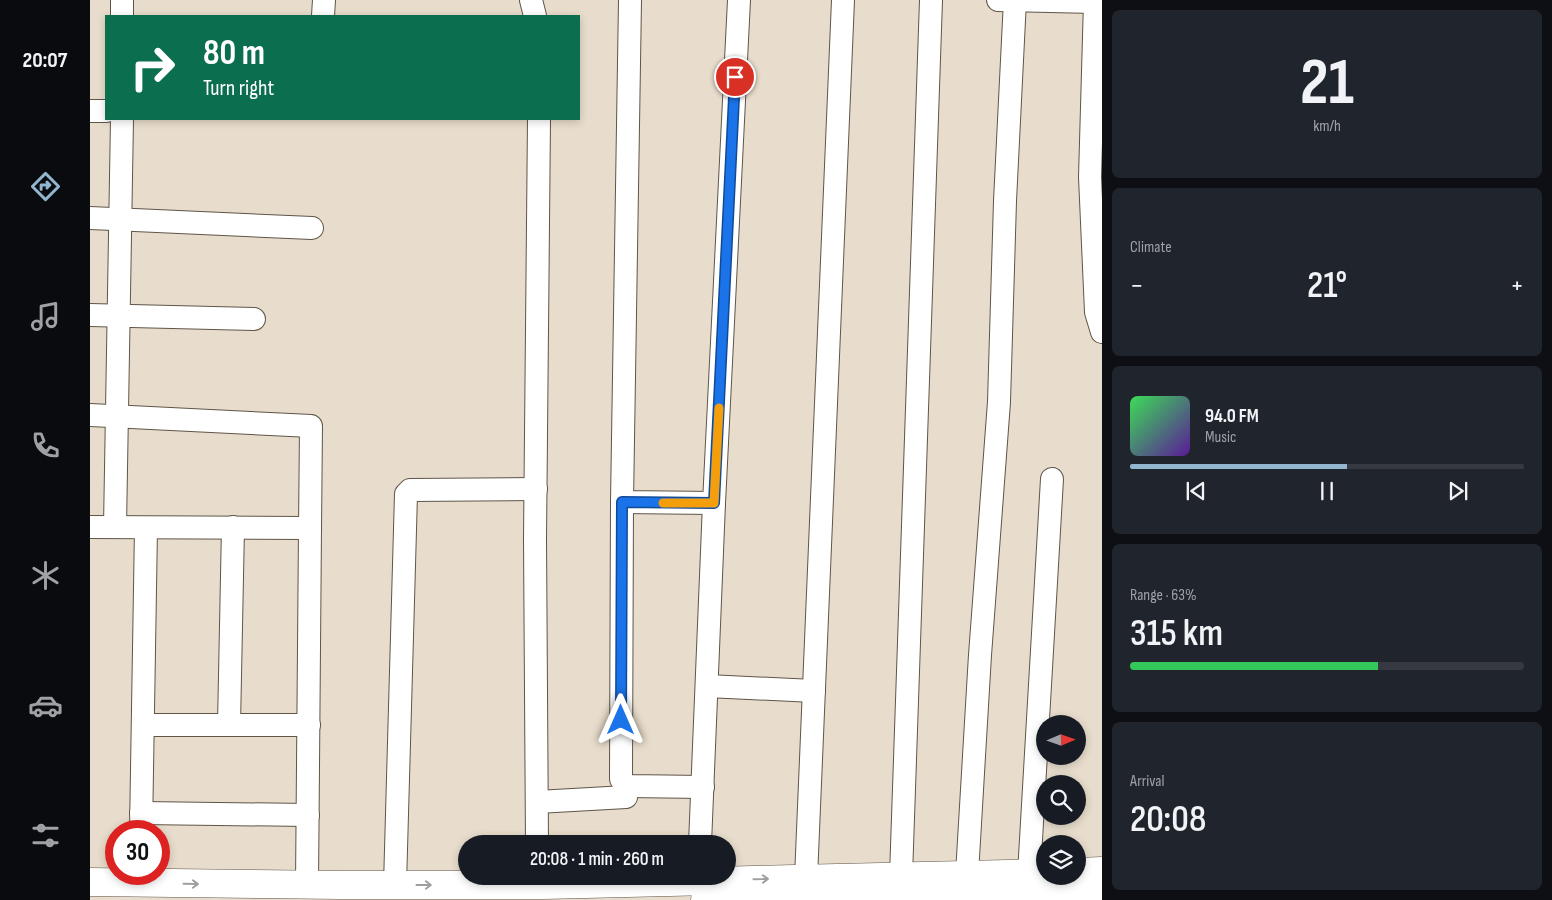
<!DOCTYPE html>
<html lang="en">
<head>
<meta charset="utf-8">
<style>
	:root { --surface:#171b24; --page:#20242c; --text:#f1f3f6; --muted:#9ea1a6; --line:#363941; --accent:#92b6ce }
	body { margin:0; font-family:"Sofia Sans Condensed",sans-serif; background:var(--page); color:var(--text); height:100vh; display:flex; flex-direction:column; font-size:19px; white-space:nowrap }
	* { box-sizing:border-box; margin:0 }
	p { font-size:16px; color:var(--muted) }
	.icon { flex:none; width:28px; height:28px; fill:none; stroke:currentColor; stroke-width:2; stroke-linecap:round; stroke-linejoin:round }
	.map { position:relative; flex:1; overflow:hidden }
	.drawer { display:flex; flex-direction:column; gap:10px; padding:10px; background:#0d0f14; width:450px }
	.drawer>* { flex:none }
	.banner { position:absolute; left:15px; top:15px; width:475px; height:105px; border-radius:0px; box-shadow:0 2px 8px #0003; background:#0b6e4f; color:#fff; overflow:hidden }
	.needle { width:32px; rotate:88deg }
	.fabs { position:absolute; left:946px; top:715px; display:grid; gap:10px }
	.fabs a { display:grid; place-items:center; width:50px; height:50px; border-radius:50%; background:var(--surface); box-shadow:0 2px 8px #0003; font-size:25px }
	.speed { position:absolute; left:15px; top:820px; display:flex; gap:10px; font-size:25px; font-weight:700; text-align:center }
	.speed>* { display:grid; place-content:center; width:65px; height:65px; border-radius:50%; background:var(--surface); box-shadow:0 2px 8px #0003; line-height:1 }
	.speed .limit { border:8px solid #d22; background:#fff; color:#111 }
	.pin { position:absolute; display:grid; place-items:center; width:42px; height:42px; color:#fff; margin:-21px; border:2px solid #fff; border-radius:50%; box-shadow:0 1px 5px #0007 }
	.me { position:absolute; width:55px; margin:-28px; rotate:0deg; stroke-linejoin:round; filter:drop-shadow(0 0 4px #0008) }
	.turn { display:flex; align-items:center; gap:18px; height:105px; padding:0 15px; font-size:22px }
	.turn .icon { width:65px; height:65px; stroke-width:2.5 }
	.turn b { display:block; font-size:35px; line-height:42px }
	.big { font-size:38px; font-weight:600; line-height:1.1 }
	.drawer .widget { flex:1; display:flex; flex-direction:column; justify-content:center; gap:8px; min-width:0; padding:0 18px; border-radius:8px; background:var(--page) }
	.drawer .dial { align-items:center; gap:0 }
	.dial b { font-size:65px; line-height:1 }
	.song { display:flex; align-items:center; gap:15px }
	.cover { width:60px; height:60px; border-radius:8px; background:linear-gradient(135deg,hsl(130 70% 55%),hsl(270 70% 35%)) }
	.played { height:5px; border-radius:2px; background:linear-gradient(90deg,var(--accent) 55%,var(--line) 55%) }
	.keys { display:flex; justify-content:space-around; direction:ltr }
	.heat { display:flex; justify-content:space-between; align-items:center; font-size:28px; direction:ltr }
	.charge { height:8px; border-radius:4px; background:linear-gradient(90deg,#34c759 63%,var(--line) 0) }
	.trip { position:absolute; left:368px; top:835px; width:278px; height:50px; border-radius:25px; background:var(--surface); box-shadow:0 2px 8px #0003; font-weight:600; line-height:50px; text-align:center }
	main { display:flex; flex:1; min-height:0 }
	.menu { display:flex; flex-direction:column; width:90px; justify-content:space-around; align-items:center; background:#090b0e; color:var(--muted) }
	.menu .icon { width:35px; height:35px }
	.menu .selected { color:var(--accent) }
	.menu b { font-size:22px; color:var(--text) }
	.map>svg:first-child { display:block }
	.lines { fill:none; stroke-linecap:round; stroke-linejoin:round }
	.street-casing { stroke:#5f5547; stroke-width:24 }
	.secondary-casing { stroke:#5f5547; stroke-width:29 }
	.street { stroke:#fff; stroke-width:22 }
	.secondary { stroke:#fff; stroke-width:28 }
	.oneway { stroke:#a19f9d }
	.route-casing { stroke:#114b97; stroke-width:12 }
	.route { stroke:#1a73e8; stroke-width:9 }
	.slow { stroke:#f59e0b; stroke-width:9 }
</style>
</head>
<body>
<main>
<nav class="menu">
<b>20:07</b>
<svg class="icon selected" aria-label="directions" viewBox="0 0 24 24"><path d="M12 3l9 9-9 9-9-9zM9 14v-3h6M13 9l2 2-2 2"/></svg>
<svg class="icon" aria-label="music" viewBox="0 0 24 24"><path d="M9 18V5l10-2v13"/><circle cx="6" cy="18" r="3"/><circle cx="16" cy="16" r="3"/></svg>
<svg class="icon" aria-label="phone" viewBox="0 0 24 24"><path d="M5 4h4l2 5-3 2q2 4 5 5l2-3 5 2v4C11 20 4 13 5 4z"/></svg>
<svg class="icon" aria-label="climate" viewBox="0 0 24 24"><path d="M12 3v18M4 7l16 10M4 17L20 7"/></svg>
<svg class="icon" aria-label="car" viewBox="0 0 24 24"><path d="M5 17H2v-5l4-1 3-4h7l3 4 3 1v5h-3M9 17h6M6 11h13"/><circle cx="7" cy="17" r="2"/><circle cx="17" cy="17" r="2"/></svg>
<svg class="icon" aria-label="filters" viewBox="0 0 24 24"><path d="M4 7h16M4 17h16"/><circle cx="9" cy="7" r="2"/><circle cx="15" cy="17" r="2"/></svg>
</nav>
<div class="map">
<svg width="1012" height="900" viewBox="0 0 1012 900">
	<rect width="100%" height="100%" fill="#e8ddcc"/>
	<g class="lines">
		<defs>
			<g id="street">
				<polyline points="441,0 445,16"/>
				<polyline points="540,0 532,502 624,503"/>
				<polyline points="908,0 1005,2 1012,3"/>
				<polyline points="1005,2 1000,177 1006,312 1012,332"/>
				<polyline points="32,16 32,0"/>
				<polyline points="233,16 234,0"/>
				<polyline points="0,111 16,111"/>
				<polyline points="0,218 222,228"/>
				<polyline points="0,315 164,319"/>
				<polyline points="0,415 221,426 220,528"/>
				<polyline points="532,502 531,779 534,784 538,786 613,787"/>
				<polyline points="0,527 220,528 217,885"/>
				<polyline points="25,527 32,119"/>
				<polyline points="617,686 724,691"/>
				<polyline points="53,725 219,725"/>
				<polyline points="139,725 143,527"/>
				<polyline points="447,802 536,797 534,784"/>
				<polyline points="51,813 218,815"/>
				<polyline points="51,831 56,528"/>
				<polyline points="447,844 445,539 449,119"/>
				<polyline points="610,844 624,503 649,0"/>
				<polyline points="811,876 841,0"/>
				<polyline points="716,878 753,0"/>
				<polyline points="305,885 316,494 320,490 446,489"/>
				<polyline points="881,890 877,874 890,655 909,402 915,201 925,0"/>
				<polyline points="938,891 962,479"/>
			</g>
			<g id="secondary">
				<polyline points="988,872 1012,871"/>
				<polyline points="0,882 251,885 454,885 955,873"/>
				<polyline points="615,900 882,894 1012,893"/>
			</g>
		</defs>
		<use href="#street" class="street-casing"/>
		<use href="#secondary" class="secondary-casing"/>
		<use href="#street" class="street"/>
		<use href="#secondary" class="secondary"/>
	</g>
	<defs><path id="oneway-shaft" d="M-6 0H5M1.5-3L5.5 0L1.5 3" fill="none" stroke-width="1.6" stroke-linecap="round" stroke-linejoin="round" transform="scale(1.25)"/></defs>
	<g class="oneway">
		<use href="#oneway-shaft" transform="translate(671 879) rotate(-1)"/>
		<use href="#oneway-shaft" transform="translate(101 884) rotate(1)"/>
		<use href="#oneway-shaft" transform="translate(334 885)"/>
	</g>
	<g class="lines">
		<defs>
			<polyline id="route" points="531,720 532,502 624,503 645,77"/>
		</defs>
		<use href="#route" class="route-casing"/>
		<use href="#route" class="route"/>
		<polyline class="slow" points="573,503 624,503 629,408"/>
	</g>
</svg>
<div class="fabs">
<a><svg class="needle" viewBox="-14 -14 28 28"><path d="M0-13l5 13h-10z" fill="#e53935"/><path d="M0 13l5-13h-10z" fill="#9ea1a6"/></svg></a>
<a><svg class="icon" aria-label="search" viewBox="0 0 24 24"><circle cx="10" cy="10" r="6"/><path d="M15 15l6 6"/></svg></a>
<a><svg class="icon" aria-label="layers" viewBox="0 0 24 24"><path d="M12 4l9 5-9 5-9-5zM3 14l9 5 9-5"/></svg></a>
</div>
<div class="speed"><div class="limit">30</div></div>
<div class="pin" style="left:645px;top:77px;background:#d93025"><svg class="icon" aria-label="arrive" viewBox="0 0 24 24"><path d="M6 21V4h12l-3 4 3 4H6"/></svg></div>
<svg class="me" style="left:531px;top:720px" viewBox="-20 -20 40 40"><path d="M0-17L14 15 0 8-14 15z" fill="#1a73e8" stroke="#fff" stroke-width="4"/></svg>
<div class="trip">20:08 · 1 min · 260 m</div>
<div class="banner">
<div class="turn"><svg class="icon" aria-label="right" viewBox="0 0 24 24"><path d="M7 20v-9h11M14 6l5 5-5 5"/></svg><div><b>80 m</b>Turn right</div></div>
</div>
</div>
<section class="drawer">
<div class="widget dial"><b>21</b><p>km/h</p></div>
<div class="widget"><p>Climate</p>
<div class="heat"><a>−</a><b class="big">21°</b><a>+</a></div>
</div>
<div class="widget">
<div class="song"><i class="cover"></i><div><b>94.0 FM</b><p>Music</p></div></div>
<div class="played"></div>
<div class="keys"><svg class="icon" aria-label="previous" viewBox="0 0 24 24"><path d="M18 5L8 12l10 7zM5 5v14"/></svg><svg class="icon" aria-label="pause" viewBox="0 0 24 24"><path d="M8 5v14M16 5v14"/></svg><svg class="icon" aria-label="next" viewBox="0 0 24 24"><path d="M6 5l10 7-10 7zM19 5v14"/></svg></div>
</div>
<div class="widget"><p>Range · 63%</p><b class="big">315 km</b><div class="charge"></div></div>
<div class="widget"><p>Arrival</p><b class="big">20:08</b></div>
</section>
</main>
</body>
</html>
